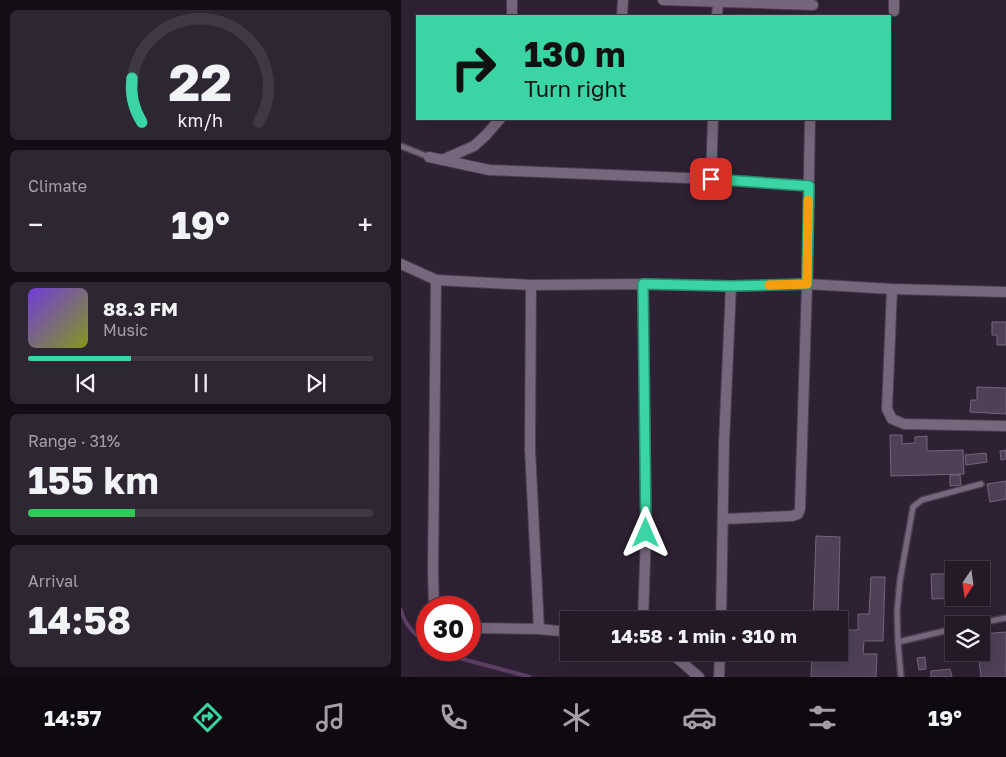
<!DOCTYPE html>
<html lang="en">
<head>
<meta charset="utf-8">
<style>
	:root { --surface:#231927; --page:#2f2633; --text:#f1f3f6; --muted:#a3a0a7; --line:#403844; --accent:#3bd4a4 }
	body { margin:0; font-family:"Golos Text",sans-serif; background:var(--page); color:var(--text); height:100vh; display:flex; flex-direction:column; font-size:19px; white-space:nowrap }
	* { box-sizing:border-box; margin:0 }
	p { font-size:16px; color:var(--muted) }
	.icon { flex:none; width:28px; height:28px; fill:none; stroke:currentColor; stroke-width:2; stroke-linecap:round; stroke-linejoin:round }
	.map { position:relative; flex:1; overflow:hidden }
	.drawer { display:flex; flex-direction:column; gap:10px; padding:10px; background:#130e15; width:401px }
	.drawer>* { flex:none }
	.top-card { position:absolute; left:15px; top:15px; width:475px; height:105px; border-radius:0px; box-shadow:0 5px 20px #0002,0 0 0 1px var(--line); background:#3bd4a4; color:#111; overflow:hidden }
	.needle { width:32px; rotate:193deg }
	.fabs { position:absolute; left:544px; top:561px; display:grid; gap:10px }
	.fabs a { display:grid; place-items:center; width:45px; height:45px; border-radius:0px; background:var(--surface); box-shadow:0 5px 20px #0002,0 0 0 1px var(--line); font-size:25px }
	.speed { position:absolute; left:15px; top:596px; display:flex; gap:10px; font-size:25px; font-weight:700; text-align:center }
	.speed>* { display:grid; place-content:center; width:65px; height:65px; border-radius:50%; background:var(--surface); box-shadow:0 5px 20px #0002,0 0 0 1px var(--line); line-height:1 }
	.speed .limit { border:8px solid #d22; background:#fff; color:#111 }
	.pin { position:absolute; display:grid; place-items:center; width:42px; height:42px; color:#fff; margin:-21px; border-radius:10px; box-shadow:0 2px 8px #0006 }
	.me { position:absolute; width:55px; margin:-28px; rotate:0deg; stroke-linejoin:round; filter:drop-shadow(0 0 4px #0008) }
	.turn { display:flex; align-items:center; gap:18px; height:105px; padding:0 25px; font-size:22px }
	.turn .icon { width:65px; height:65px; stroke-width:2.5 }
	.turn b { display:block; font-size:35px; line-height:42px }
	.big { font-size:38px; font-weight:700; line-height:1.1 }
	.drawer .tile { flex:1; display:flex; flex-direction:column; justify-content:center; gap:8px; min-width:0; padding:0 18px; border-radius:8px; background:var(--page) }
	.drawer .dial { align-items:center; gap:0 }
	.dial svg { height:130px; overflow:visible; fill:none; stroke:var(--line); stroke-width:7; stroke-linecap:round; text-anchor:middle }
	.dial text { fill:var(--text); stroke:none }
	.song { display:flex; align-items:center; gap:15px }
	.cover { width:60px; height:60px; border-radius:8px; background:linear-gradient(135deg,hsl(260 70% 55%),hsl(70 70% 35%)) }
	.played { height:5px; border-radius:2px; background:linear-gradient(90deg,var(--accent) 30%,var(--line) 30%) }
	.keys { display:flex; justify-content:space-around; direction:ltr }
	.heat { display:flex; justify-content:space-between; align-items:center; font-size:28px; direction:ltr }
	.charge { height:8px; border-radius:4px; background:linear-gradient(90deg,#34c759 31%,var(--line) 0) }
	.trip { position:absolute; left:159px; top:611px; width:288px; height:50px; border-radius:0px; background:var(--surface); box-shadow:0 5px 20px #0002,0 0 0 1px var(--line); font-weight:700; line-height:50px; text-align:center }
	.tabs { display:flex; height:80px; justify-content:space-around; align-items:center; background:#0e0a10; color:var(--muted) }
	.tabs .icon { width:35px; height:35px }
	.tabs .on { color:var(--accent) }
	.tabs b { font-size:22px; color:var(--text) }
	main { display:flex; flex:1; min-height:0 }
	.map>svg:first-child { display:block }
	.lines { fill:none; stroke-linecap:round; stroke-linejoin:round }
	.stream { stroke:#5d3f66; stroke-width:4 }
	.building { fill:#4f4055; stroke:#74647a }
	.lane-casing { stroke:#4a3e4f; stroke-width:8 }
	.street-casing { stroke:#4a3e4f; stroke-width:12 }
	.lane { stroke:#77677d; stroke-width:5 }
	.street { stroke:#77677d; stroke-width:10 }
	.route-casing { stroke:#268a6b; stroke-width:12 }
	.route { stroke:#3bd4a4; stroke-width:9 }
	.slow { stroke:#f59e0b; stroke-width:9 }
</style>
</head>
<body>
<main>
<section class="drawer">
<div class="tile dial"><svg viewBox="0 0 100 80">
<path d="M14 69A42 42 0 1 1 86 69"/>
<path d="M14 69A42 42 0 0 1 8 42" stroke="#3bd4a4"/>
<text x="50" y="56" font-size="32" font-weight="700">22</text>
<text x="50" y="72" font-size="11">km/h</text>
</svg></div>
<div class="tile"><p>Climate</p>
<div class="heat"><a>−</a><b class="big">19°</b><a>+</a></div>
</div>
<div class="tile">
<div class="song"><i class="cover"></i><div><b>88.3 FM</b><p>Music</p></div></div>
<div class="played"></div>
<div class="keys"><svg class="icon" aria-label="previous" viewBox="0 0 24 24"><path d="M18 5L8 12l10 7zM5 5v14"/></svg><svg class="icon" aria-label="pause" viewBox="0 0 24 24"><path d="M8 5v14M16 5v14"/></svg><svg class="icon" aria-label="next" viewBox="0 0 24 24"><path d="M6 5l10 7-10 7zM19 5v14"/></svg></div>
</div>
<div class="tile"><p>Range · 31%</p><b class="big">155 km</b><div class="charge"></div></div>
<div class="tile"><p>Arrival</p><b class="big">14:58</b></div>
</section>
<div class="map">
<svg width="605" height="677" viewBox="0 0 605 677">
	<rect width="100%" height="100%" fill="#2f2134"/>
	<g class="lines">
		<g class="stream">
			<path d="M0,610C3,624 15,636 26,644"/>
			<polyline points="36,650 58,658 129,677"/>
		</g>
	</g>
	<g class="building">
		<polygon points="591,322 605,322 605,345 596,345 596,335 591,335"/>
		<polygon points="576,387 605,388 605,414 569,412 570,400 576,400"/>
		<polygon points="489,435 501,435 501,444 514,443 514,437 526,436 526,451 562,450 563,474 490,476"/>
		<polygon points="605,450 605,459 600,460 599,451"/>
		<polygon points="585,453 586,462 565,465 564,455"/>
		<polygon points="549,475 559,475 560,485 549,486"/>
		<polygon points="605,481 605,499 589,502 586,484"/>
		<polygon points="415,536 439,537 437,620 412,620"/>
		<polygon points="530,574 552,574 552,598 558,598 531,599"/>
		<polygon points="470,577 484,577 482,641 463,641 462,654 476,654 475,677 410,677 411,652 438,652 438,630 457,630 457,614 468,614"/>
		<polygon points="605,632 605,677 580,677 577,652 580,652 580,634"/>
		<polygon points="524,657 525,669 518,670 516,658"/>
		<polygon points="549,669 551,677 530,677 530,671"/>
	</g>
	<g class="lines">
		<defs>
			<g id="lane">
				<polyline points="0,146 28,157"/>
				<polyline points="569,625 605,618"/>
				<polyline points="497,642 552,629"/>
				<polyline points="500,677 497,642 496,612 499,580 512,507 521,500 580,484"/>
			</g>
			<g id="street">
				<polyline points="111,0 111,16"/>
				<polyline points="262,0 412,5"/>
				<polyline points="493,11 493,0"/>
				<polyline points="221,16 222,0"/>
				<polyline points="316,16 317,3"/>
				<polyline points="28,157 88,170 310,179 408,186"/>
				<polyline points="41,160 73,146 85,135 99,119"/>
				<polyline points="310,179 312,119"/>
				<polyline points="0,264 35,280 32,571 33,608"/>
				<polyline points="35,280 130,285 242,284 330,286 406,284 491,289 605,292"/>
				<polyline points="130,285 129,449 138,629"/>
				<polyline points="491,289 486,409 491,419 503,424 605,426"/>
				<polyline points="323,519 391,516 397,514 399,509 406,284 409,119"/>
				<polyline points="242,620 245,533 242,284"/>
				<polyline points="320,620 323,444 330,286"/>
				<polyline points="69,628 138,629 168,632"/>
				<polyline points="265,652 276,658 298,677"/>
				<polyline points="318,677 319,652"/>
			</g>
		</defs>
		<use href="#lane" class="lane-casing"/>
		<use href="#street" class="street-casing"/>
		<use href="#lane" class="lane"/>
		<use href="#street" class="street"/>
	</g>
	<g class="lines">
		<defs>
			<polyline id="route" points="245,533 242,284 330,286 406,284 408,186 310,179"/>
		</defs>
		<use href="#route" class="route-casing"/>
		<use href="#route" class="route"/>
		<polyline class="slow" points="368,285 406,284 407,200"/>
	</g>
</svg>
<div class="fabs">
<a><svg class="needle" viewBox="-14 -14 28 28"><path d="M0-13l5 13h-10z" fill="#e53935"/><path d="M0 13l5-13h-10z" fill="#a3a0a7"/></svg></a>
<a><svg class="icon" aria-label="layers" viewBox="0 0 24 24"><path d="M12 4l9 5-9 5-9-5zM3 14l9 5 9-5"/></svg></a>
</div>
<div class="speed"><div class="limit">30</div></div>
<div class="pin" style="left:310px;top:179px;background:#d93025"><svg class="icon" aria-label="arrive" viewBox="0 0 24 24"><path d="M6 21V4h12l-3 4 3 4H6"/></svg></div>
<svg class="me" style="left:245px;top:533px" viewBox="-20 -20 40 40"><path d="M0-17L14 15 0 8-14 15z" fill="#3bd4a4" stroke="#fff" stroke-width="4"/></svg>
<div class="trip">14:58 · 1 min · 310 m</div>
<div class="top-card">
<div class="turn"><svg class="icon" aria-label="right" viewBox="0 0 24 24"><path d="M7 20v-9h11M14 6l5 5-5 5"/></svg><div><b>130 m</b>Turn right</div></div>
</div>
</div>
</main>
<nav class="tabs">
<b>14:57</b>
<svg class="icon on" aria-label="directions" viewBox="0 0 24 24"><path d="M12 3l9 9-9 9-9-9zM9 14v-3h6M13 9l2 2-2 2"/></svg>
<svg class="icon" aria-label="music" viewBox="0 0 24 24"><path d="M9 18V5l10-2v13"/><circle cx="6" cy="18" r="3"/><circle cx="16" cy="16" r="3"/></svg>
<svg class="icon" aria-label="phone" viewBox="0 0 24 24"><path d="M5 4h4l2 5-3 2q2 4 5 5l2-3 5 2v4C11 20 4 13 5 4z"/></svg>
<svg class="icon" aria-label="climate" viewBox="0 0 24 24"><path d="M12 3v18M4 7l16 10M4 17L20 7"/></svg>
<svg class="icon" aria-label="car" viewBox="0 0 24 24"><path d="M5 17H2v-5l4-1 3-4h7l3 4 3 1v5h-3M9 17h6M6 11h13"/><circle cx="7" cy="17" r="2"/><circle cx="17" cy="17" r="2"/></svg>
<svg class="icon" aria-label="filters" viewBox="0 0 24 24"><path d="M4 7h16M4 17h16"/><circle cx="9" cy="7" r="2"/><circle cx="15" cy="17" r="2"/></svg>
<b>19°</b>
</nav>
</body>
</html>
